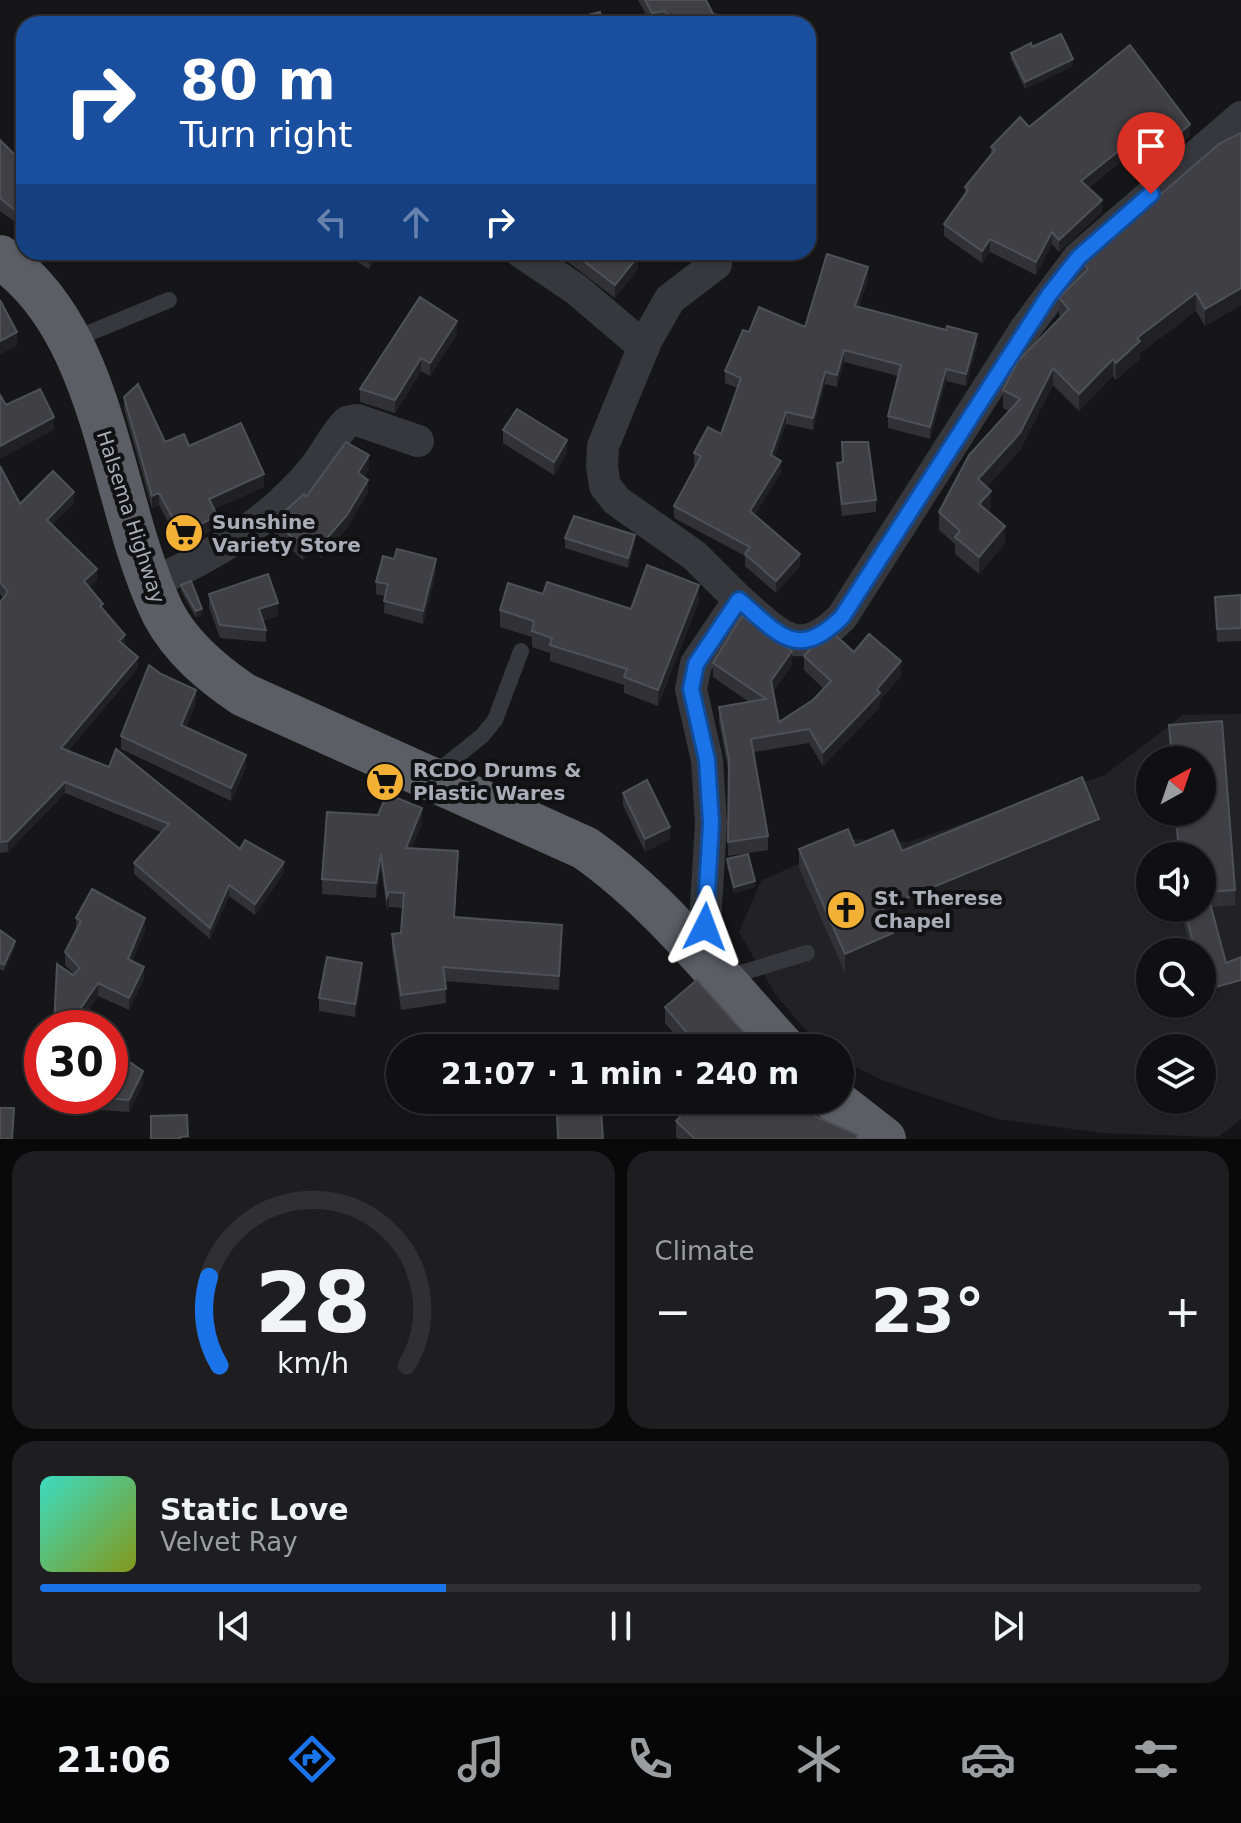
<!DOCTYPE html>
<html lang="en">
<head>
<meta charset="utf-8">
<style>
	:root { --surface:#101012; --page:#1e1e20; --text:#f1f3f6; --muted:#9c9d9f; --line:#303032; --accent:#1a73e8 }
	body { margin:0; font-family:"DejaVu Sans",sans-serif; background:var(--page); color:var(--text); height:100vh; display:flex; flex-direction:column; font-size:30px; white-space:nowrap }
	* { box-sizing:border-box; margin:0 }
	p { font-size:26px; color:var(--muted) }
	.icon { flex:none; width:44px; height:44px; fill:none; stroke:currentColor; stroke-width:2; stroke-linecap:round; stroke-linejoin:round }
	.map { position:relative; height:1139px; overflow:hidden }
	.side { display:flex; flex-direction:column; gap:12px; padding:12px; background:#09090a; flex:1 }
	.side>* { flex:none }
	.banner { position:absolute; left:16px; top:16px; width:800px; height:244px; border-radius:24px; box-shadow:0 2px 6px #0004,0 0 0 2px var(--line); background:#1a4fa0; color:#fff; overflow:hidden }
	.needle { width:52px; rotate:40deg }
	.fabs { position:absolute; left:1136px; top:746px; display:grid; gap:16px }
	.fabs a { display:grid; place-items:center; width:80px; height:80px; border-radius:50%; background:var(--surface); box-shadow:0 2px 6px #0004,0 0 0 2px var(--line); font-size:40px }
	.speed { position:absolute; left:24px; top:1010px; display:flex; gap:16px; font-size:40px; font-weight:700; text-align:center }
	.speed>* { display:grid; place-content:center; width:104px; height:104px; border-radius:50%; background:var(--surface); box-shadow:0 2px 6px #0004,0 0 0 2px var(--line); line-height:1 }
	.speed .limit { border:12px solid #d22; background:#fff; color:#111 }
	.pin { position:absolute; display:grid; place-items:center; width:68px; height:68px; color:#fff; margin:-82px -34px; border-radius:50% 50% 50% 0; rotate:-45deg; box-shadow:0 0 8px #0007 }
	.pin .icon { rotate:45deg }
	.me { position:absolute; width:88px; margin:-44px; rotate:3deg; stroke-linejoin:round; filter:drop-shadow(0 0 6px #0008) }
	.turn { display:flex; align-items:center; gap:28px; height:168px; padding:0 32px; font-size:36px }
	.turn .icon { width:104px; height:104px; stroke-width:2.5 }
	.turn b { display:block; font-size:56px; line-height:68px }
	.lanes { display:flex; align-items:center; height:76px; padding:0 32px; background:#0003; justify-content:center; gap:40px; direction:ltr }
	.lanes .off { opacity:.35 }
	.big { font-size:60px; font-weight:700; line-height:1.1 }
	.side .widget { flex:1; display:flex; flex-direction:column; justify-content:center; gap:12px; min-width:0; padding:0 28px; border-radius:24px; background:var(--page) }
	.side .dial { align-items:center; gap:0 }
	.dial svg { height:208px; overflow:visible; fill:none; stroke:var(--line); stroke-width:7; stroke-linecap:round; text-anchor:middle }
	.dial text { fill:var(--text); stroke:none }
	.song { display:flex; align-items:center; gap:24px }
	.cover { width:96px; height:96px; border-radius:12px; background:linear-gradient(135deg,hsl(170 70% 55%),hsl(70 70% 35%)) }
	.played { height:8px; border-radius:4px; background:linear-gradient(90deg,var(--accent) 35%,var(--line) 35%) }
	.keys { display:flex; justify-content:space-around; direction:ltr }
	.heat { display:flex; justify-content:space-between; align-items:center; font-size:44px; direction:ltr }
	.side .tiles { flex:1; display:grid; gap:12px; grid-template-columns:1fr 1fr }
	.widget:last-child { grid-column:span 2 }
	.trip { position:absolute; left:386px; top:1034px; width:468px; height:80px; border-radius:40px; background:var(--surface); box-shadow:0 2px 6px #0004,0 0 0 2px var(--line); font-weight:700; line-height:80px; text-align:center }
	.tab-bar { display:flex; height:128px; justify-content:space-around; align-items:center; background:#060607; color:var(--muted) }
	.tab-bar .icon { width:56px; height:56px }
	.tab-bar .selected { color:var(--accent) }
	.tab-bar b { font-size:36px; color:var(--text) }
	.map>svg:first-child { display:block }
	.built { fill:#222225; fill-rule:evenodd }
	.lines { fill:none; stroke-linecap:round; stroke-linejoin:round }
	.service { stroke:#37383d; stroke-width:16 }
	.minor { stroke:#37383d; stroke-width:32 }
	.trunk { stroke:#5b5e65; stroke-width:44 }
	.wall { fill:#323236 }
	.shaded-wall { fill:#212124 }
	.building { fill:#3f3f44; stroke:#4f5156; stroke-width:2 }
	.route-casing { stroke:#114b97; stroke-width:20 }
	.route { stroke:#1a73e8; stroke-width:14 }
	.labels { text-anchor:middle; stroke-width:8; stroke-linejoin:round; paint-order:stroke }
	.street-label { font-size:20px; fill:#a8adb8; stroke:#111113 }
	.poi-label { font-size:20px; font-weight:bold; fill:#a8adb8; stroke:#111113; text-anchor:start }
</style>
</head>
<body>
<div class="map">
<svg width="1241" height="1139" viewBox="0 0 1241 1139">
	<rect width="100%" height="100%" fill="#161618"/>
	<path class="built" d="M1241,714V1119L1218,1137L1102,1133L998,1119L882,1080L840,1059V1048H821L775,994L739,932L761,881L852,839L908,842L1105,775L1183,715ZM1150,760H1202V812H1150ZM1150,856H1202V908H1150ZM1150,952H1202V1004H1150ZM1150,1048H1202V1100H1150Z"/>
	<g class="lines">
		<g class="service">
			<polyline points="70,341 169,300"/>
			<polyline points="432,776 482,736 495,720 521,651"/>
			<polyline points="725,978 807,953"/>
		</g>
		<g class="minor">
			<polyline points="521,252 577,290 644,347"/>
			<path d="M151,583C212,558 273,519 315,467C327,452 334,435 347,422L357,420L418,441"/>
			<path d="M739,600C779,634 797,662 842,617L1026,328L1079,257L1241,117"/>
			<polyline points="703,955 711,823 707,760 691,689 696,664 739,600 695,556 617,501 605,486 602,466 603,446 646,341 670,299 716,264"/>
		</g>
		<g class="trunk">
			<path d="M0,257C108,332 109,501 163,613C181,648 213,674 244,695L585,848C662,902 720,979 784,1048"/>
			<polyline points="834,1100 884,1139"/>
		</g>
	</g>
	<g class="wall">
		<polygon points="638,0 706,0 713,14 756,24 651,24"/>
		<polygon points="1032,47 1073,66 1025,89 1011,59 1011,53"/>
		<polygon points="1029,127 1190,136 1157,165 1141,145 1088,188 1102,212 1059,252 1052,244 1036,275 990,252 982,263 944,236 944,224 965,194 965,187 991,155 991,147"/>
		<polygon points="1241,133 1241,305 1205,326 1196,311 1140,353 1140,359 1116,380 1113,376 1079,411 1053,385 1020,450 987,487 991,508 988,512 1005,543 979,574 955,554 955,544 939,530 939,512 1009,411 1003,408 1003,390 1061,317 1059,315 1059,298 1084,273 1084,264"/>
		<polygon points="0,140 24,164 24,210 15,222 0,211"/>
		<polygon points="341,252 380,252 369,269"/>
		<polygon points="555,252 630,252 638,269 615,298"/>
		<polygon points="868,279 859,307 977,346 966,386 946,381 930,439 888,428 888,416 898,376 844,362 837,387 825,384 813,430 786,424 774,457 781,473 754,515 800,566 776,593 745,566 745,556 674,518 674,506 696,465 694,465 694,453 721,434 737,388 725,383 725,371 749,332 805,327"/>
		<polygon points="457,334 430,376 421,371 395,413 360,402 360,389"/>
		<polygon points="124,397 165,442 189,446 264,487 214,509 217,527 182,548 159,505 152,508 124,409"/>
		<polygon points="503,430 567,453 554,475 503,443"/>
		<polygon points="843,462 876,500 876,512 842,516 837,475 837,463"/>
		<polygon points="0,466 20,504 74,503 52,525 97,580 89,587 138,668 68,751 284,873 255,915 229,896 210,939 134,874 134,863 161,832 65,793 8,852 0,853 0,602 3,598 0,594"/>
		<polygon points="369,468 364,477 368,492 347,528 321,558 312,550 303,560 274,534 274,521 306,497"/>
		<polygon points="565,538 635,544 628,568 565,548"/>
		<polygon points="436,572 423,624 384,613 385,596 376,594 376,582"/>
		<polygon points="181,585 202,616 196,618 181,591"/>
		<polygon points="209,594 278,616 263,621 266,630 266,642 220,638 209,607"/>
		<polygon points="543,594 631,609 699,601 658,706 624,693 624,685 550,661 550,653 532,647 532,637 500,627 500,610"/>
		<polygon points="1241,595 1241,641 1217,642 1215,597"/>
		<polygon points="854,652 901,676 880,700 880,707 823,766 809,743 754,752 768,836 768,850 728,856 729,774 719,722 719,707 749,702 713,677 713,663 792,665 773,692 779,722 813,700 824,689 804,670 804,656"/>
		<polygon points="196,703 186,727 246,768 231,801 121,749 121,736"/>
		<polygon points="1222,721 1235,890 1235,905 1211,907 1226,963 1241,957 1241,996 1184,1011 1182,1004 1202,1004 1202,952 1192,952 1183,920 1182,908 1202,908 1202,856 1178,856 1175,812 1202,812 1202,760 1171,760 1169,725"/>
		<polygon points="623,793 670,839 645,852 623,805"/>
		<polygon points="378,815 422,823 412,848 458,865 454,917 562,939 559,990 445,981 446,1003 401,1010 392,949 392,934 401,933 403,908 389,907 387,911 381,868 376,898 322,894 322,879"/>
		<polygon points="1099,838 889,924 893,952 845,973 799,868 799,849 855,846 902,851"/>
		<polygon points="727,859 755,887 734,893 727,866"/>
		<polygon points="76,918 145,931 132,961 144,979 129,1010 98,996 76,1028 54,1028 74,974 65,965 65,952 76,931"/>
		<polygon points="0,930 15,947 4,971 0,969"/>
		<polygon points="362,976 355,1017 319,1011 319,998"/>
		<polygon points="665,1007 758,1048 686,1048 665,1023"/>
		<polygon points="143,1084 129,1112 51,1107 51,1096 110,1096"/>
		<polygon points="667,1100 797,1100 810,1114 858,1139 678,1139 676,1137 676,1121 682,1115"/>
	</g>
	<g class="shaded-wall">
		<polygon points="1073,59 1073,66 1025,89 1025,82"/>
		<polygon points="1190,124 1190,136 1157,165 1157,153"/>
		<polygon points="1141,133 1141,145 1081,193 1081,181"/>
		<polygon points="24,198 24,210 15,222 15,210"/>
		<polygon points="1102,200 1102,212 1059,252 1059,240"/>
		<polygon points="1052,232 1052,244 1036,275 1036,262"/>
		<polygon points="990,239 990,252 982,263 982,251"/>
		<polygon points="373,252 380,252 369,269 369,259"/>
		<polygon points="638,256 638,269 615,298 615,285"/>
		<polygon points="868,267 868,279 855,318 855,306"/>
		<polygon points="1241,288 1241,305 1205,326 1205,309"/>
		<polygon points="1196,293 1196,311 1140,353 1140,359 1116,380 1116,363 1137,338"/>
		<polygon points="457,321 457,334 430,376 430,363"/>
		<polygon points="17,332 17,346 0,354 0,341"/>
		<polygon points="977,334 977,346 966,386 966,374"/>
		<polygon points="844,350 844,362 837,387 837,375"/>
		<polygon points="421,358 421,371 395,413 395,400"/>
		<polygon points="1113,359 1113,376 1079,411 1079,394"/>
		<polygon points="1053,368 1053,385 1020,450 978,497 978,479"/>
		<polygon points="946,369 946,381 930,439 930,427"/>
		<polygon points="825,372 825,384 813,430 813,418"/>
		<polygon points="786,412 786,424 771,467 771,455"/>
		<polygon points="54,417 54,430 0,459 0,446"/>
		<polygon points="567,440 567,453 554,475 554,462"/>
		<polygon points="369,455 369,468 358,486 358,473"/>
		<polygon points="781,461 781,473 750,523 750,511"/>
		<polygon points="264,474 264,487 209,511 209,499"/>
		<polygon points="368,480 368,492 347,528 321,558 321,545"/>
		<polygon points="991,491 991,508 979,522 979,504"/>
		<polygon points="74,492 74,503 47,531 47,520"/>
		<polygon points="159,493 159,505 152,508 152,496"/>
		<polygon points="217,515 217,527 182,548 182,535"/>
		<polygon points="1005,526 1005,543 979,574 979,557"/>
		<polygon points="635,535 635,544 628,568 628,558"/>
		<polygon points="312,537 312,550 303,560 303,547"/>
		<polygon points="800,554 800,566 776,593 776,581"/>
		<polygon points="436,559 436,572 423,624 423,611"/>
		<polygon points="97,569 97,580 84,592 84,581"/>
		<polygon points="699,585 699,601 658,706 658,690"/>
		<polygon points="278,603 278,616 259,622 259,609"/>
		<polygon points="202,609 202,616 196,618 196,611"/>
		<polygon points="125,635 125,646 119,641"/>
		<polygon points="792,651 792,665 771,695 771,681"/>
		<polygon points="138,657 138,668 61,759 61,748"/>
		<polygon points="901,661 901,676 880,700 880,707 823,766 823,752"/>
		<polygon points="196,690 196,703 181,737 181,725"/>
		<polygon points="246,755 246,768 231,801 231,788"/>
		<polygon points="65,782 65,793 8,852 8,841"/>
		<polygon points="422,808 422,823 406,862 406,848"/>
		<polygon points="1099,819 1099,838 882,927 882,908"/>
		<polygon points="670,827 670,839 645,852 645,839"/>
		<polygon points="381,854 381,868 376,898 376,883"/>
		<polygon points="284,862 284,873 255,915 255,904"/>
		<polygon points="755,881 755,887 734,893 734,887"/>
		<polygon points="229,885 229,896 210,939 210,928"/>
		<polygon points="389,892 389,907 387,911 387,897"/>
		<polygon points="145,918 145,931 128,971 128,959"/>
		<polygon points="562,925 562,939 559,990 559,976"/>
		<polygon points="893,933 893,952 845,973 845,954"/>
		<polygon points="15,941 15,947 4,971 4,965"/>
		<polygon points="362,963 362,976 355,1017 355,1004"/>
		<polygon points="144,967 144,979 129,1010 129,998"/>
		<polygon points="1241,980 1241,996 1184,1011 1184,1004 1202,1004 1202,991"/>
		<polygon points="98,983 98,996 76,1028 67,1028"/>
		<polygon points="143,1071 143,1084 129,1112 129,1100"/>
	</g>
	<g class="building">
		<polygon points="645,0 706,0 713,14 756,22 756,24 672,24 665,11 652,13"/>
		<polygon points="600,12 602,24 573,24 572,19"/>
		<polygon points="1061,34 1073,59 1025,82 1011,53 1031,43 1032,47"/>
		<polygon points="1130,45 1190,124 1157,153 1141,133 1081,181 1102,200 1059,240 1052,232 1036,262 990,239 982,251 944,224 968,190 965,187 995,150 991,147 1020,117 1029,127"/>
		<polygon points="1241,133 1241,288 1205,309 1196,293 1137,338 1140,341 1116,363 1113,359 1079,394 1053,368 1020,433 978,479 991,491 979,504 1005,526 979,557 955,537 960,531 939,512 969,455 1020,399 1003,390 1018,361 1069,309 1059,298 1088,269 1084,264 1093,253 1219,144"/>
		<polygon points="0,140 24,164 24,198 15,210 0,198"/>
		<polygon points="358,252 373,252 369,259"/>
		<polygon points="572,252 630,252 638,256 615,285"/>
		<polygon points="827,254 868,267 855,306 946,330 947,326 977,334 966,374 946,369 930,427 888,416 901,365 844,350 837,375 825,372 813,418 786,412 771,455 781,461 750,511 800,554 776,581 745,554 750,547 674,506 701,456 694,453 708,427 721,434 741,378 725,371 743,330 749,332 759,307 805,327"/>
		<polygon points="420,297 457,321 430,363 421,358 395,400 360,389"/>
		<polygon points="0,300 17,332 0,341"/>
		<polygon points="138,384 165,442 184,434 189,446 241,423 264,474 209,499 217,515 182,535 159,493 152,496 124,397"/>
		<polygon points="40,389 54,417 0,446 0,395 6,405"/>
		<polygon points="517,409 567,440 554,462 503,430"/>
		<polygon points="346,442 369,455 358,473 368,480 347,515 321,545 312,537 303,547 274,521 304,494 306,497"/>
		<polygon points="842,442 868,442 876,500 842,504 837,463 843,462"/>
		<polygon points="0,466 20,504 53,471 74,492 47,520 97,569 84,581 103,604 100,606 125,635 119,641 138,657 61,748 109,767 116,749 240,849 245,840 284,862 255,904 229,885 210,928 134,863 169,824 65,782 8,841 0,842 0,602 8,592 0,582"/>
		<polygon points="574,516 635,535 628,558 565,538"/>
		<polygon points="397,549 436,559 423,611 384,601 388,584 376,582 383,556 394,559"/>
		<polygon points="647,565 699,585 658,690 624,677 627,669 550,645 552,638 532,631 534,621 500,610 508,583 543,594 547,582 631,609"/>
		<polygon points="268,574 278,603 259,609 266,630 220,625 209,594"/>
		<polygon points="191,581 202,609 196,611 181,585"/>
		<polygon points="1241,595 1241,628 1217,629 1215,597"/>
		<polygon points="742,616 792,651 771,681 779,722 813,700 831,681 804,656 816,643 834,634 854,652 869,634 901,661 877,689 880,693 823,752 809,729 751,739 768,836 728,842 729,760 719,707 766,699 713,663"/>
		<polygon points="149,665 161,674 196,690 181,725 246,755 231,788 121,736"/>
		<polygon points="1222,721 1235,890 1207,892 1226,963 1241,957 1241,980 1202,991 1202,952 1196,952 1184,908 1202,908 1202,856 1179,856 1176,812 1202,812 1202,760 1172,760 1169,725"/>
		<polygon points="1082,777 1099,819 882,908 893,933 845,954 799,849 848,829 855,846 893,830 902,851"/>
		<polygon points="647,780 670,827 645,839 623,793"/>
		<polygon points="387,794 422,808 406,848 458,851 454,917 562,925 559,976 443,967 446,989 401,995 392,934 401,933 404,893 389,892 387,897 381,854 376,883 322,879 327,812 378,815"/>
		<polygon points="748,854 755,881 734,887 727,859"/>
		<polygon points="92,889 145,918 128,959 144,967 129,998 98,983 67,1028 54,1028 57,964 73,975 80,968 65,952 81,921 76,918"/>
		<polygon points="0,930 15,941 4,965 0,963"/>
		<polygon points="327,957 362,963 355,1004 319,998"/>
		<polygon points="697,980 758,1048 689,1048 695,1042 665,1007"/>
		<polygon points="110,1049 143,1071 129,1100 74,1096 110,1096"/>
		<polygon points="683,1100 797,1100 810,1114 858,1135 855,1139 695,1139 676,1121 690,1106"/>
		<polygon points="0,1108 14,1108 12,1139 0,1139"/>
		<polygon points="601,1111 603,1139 558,1139 557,1113"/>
		<polygon points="187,1115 188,1136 180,1137 180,1139 151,1139 151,1116"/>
	</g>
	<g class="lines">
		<defs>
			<path id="route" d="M705,927L711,823L707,760L691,689L696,664L739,600C779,634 797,662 842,617L1049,295L1079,257L1151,194"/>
		</defs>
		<use href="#route" class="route-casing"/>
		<use href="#route" class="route"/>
	</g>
	<defs>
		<symbol id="supermarket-disc" viewBox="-11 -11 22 22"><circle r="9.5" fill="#f2b134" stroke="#111113"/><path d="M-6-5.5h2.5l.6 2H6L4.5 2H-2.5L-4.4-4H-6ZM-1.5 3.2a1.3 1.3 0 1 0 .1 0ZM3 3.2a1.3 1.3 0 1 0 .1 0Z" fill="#111"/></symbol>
		<symbol id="church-disc" viewBox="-11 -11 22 22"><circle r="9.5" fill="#f2b134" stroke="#111113"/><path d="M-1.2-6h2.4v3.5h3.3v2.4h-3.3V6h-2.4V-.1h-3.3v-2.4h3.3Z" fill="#111"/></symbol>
	</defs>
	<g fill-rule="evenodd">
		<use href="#supermarket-disc" x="162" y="511" width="44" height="44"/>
		<use href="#supermarket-disc" x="363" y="760" width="44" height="44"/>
		<use href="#church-disc" x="824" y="888" width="44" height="44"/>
	</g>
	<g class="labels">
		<g class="street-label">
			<text transform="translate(131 517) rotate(72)" y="7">Halsema Highway</text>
		</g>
		<g class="poi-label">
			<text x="212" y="529">Sunshine<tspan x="212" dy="23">Variety Store</tspan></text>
			<text x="413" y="777">RCDO Drums &amp;<tspan x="413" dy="23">Plastic Wares</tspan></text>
			<text x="874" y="905">St. Therese<tspan x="874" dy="23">Chapel</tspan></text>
		</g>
	</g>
</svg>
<div class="fabs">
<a><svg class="needle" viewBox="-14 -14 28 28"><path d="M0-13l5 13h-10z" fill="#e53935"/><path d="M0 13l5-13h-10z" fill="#9c9d9f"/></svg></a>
<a><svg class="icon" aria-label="sound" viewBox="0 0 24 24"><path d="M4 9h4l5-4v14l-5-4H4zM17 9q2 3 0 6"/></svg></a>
<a><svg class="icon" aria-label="search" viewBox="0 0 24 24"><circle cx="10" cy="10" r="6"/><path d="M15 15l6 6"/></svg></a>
<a><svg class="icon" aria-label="layers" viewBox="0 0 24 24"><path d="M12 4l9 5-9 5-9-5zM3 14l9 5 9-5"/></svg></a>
</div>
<div class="speed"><div class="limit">30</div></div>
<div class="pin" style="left:1151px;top:194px;background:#d93025"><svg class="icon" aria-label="arrive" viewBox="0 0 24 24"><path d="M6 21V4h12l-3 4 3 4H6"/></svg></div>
<svg class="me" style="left:705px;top:927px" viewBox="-20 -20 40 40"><path d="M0-17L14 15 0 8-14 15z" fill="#1a73e8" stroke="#fff" stroke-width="4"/></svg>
<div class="trip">21:07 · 1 min · 240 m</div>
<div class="banner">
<div class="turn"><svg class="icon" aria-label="right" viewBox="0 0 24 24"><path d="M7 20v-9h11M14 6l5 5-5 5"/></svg><div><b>80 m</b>Turn right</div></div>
<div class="lanes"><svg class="icon off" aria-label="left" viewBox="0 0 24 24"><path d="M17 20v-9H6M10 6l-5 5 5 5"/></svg><svg class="icon off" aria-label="ahead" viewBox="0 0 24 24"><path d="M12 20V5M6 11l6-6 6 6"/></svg><svg class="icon" aria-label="right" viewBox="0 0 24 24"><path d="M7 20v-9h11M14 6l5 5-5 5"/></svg></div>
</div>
</div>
<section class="side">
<div class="tiles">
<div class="widget dial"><svg viewBox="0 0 100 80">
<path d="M14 69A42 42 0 1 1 86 69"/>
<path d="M14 69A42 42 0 0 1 10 35" stroke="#1a73e8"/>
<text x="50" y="56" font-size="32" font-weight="700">28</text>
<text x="50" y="72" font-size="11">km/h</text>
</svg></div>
<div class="widget"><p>Climate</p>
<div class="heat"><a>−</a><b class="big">23°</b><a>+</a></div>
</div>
<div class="widget">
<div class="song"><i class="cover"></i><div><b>Static Love</b><p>Velvet Ray</p></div></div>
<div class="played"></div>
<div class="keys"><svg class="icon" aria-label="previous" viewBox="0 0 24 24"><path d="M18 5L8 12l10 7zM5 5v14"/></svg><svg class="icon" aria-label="pause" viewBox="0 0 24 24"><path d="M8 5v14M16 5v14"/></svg><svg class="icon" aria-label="next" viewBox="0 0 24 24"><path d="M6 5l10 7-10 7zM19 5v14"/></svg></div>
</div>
</div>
</section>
<nav class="tab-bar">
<b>21:06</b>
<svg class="icon selected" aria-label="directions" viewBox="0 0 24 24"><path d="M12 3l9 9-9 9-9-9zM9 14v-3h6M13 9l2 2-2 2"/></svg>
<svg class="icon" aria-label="music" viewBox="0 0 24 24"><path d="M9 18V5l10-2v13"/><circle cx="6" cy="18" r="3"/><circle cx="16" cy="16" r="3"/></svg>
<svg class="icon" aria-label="phone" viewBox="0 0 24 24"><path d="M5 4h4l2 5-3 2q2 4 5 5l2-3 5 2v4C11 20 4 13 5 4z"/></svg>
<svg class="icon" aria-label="climate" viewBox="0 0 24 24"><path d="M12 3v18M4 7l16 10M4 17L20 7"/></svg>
<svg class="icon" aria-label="car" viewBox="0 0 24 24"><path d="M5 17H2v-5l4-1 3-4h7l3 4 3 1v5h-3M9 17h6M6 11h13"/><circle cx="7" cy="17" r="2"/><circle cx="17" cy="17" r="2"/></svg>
<svg class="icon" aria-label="filters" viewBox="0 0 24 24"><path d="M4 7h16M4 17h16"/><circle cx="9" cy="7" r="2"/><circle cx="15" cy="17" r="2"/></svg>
</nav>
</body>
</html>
